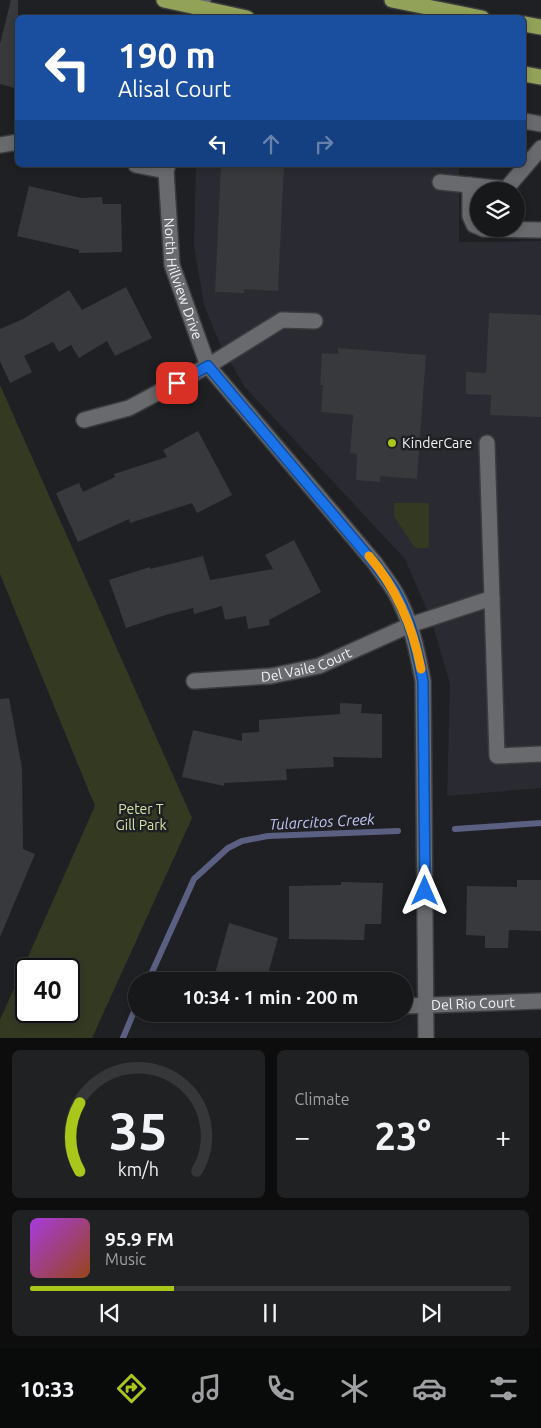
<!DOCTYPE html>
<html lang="en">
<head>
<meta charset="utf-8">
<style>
	:root { --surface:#17181a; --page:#202123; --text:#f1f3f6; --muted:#9ea0a2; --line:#363739; --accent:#a9c71a }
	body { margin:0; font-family:Ubuntu,sans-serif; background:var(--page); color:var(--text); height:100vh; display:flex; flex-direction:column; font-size:19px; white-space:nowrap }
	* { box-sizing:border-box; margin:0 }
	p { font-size:16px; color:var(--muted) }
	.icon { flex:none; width:28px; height:28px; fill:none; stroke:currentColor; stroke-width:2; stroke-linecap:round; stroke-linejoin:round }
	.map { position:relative; height:1038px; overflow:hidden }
	.side { display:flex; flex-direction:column; gap:12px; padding:12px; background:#0d0d0e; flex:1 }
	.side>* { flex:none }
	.top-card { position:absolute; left:15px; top:15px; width:511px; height:152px; border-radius:8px; box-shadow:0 2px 8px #0003,0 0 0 1px var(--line); background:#1a4fa0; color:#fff; overflow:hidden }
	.tools { position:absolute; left:470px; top:182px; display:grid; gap:10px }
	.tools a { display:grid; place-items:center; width:55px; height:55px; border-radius:50%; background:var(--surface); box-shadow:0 2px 8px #0003,0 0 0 1px var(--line); font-size:25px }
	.speed { position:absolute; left:15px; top:958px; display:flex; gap:10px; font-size:25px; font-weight:700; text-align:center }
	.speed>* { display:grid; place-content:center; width:65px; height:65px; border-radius:50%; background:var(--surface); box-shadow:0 2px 8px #0003,0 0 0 1px var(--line); line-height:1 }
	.speed .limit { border:2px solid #111; border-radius:8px; background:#fff; color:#111 }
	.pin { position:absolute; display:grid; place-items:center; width:42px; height:42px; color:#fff; margin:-21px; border-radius:10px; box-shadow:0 2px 8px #0006 }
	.me { position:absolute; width:55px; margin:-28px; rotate:0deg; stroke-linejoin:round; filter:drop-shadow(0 0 4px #0008) }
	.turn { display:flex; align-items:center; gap:18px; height:105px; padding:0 20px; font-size:22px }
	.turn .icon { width:65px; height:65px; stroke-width:2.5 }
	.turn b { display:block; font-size:35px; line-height:42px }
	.lanes { display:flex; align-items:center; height:48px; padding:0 20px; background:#0003; justify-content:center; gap:25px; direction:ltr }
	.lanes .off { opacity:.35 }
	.big { font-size:38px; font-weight:700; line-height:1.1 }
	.side .widget { flex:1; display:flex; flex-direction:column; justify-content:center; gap:8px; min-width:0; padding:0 18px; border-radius:8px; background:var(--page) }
	.side .dial { align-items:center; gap:0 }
	.dial svg { height:130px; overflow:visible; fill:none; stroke:var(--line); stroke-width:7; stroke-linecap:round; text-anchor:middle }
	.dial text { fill:var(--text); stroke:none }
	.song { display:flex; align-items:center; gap:15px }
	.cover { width:60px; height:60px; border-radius:8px; background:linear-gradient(135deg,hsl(280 70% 55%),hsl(20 70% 35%)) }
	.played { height:5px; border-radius:2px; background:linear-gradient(90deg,var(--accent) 30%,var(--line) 30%) }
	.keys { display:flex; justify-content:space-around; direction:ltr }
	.heat { display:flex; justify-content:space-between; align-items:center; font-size:28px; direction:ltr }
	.side .tiles { flex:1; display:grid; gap:12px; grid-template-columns:1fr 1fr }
	.widget:last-child { grid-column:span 2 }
	.trip { position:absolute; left:128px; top:972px; width:285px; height:50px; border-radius:25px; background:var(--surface); box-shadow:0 2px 8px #0003,0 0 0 1px var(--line); font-weight:700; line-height:50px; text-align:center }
	.dock { display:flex; height:80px; justify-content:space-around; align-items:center; background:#090a0a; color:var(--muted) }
	.dock .icon { width:35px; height:35px }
	.dock .current { color:var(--accent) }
	.dock b { font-size:22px; color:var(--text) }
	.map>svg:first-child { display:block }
	.built { fill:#292a32 }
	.green { fill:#343a22; fill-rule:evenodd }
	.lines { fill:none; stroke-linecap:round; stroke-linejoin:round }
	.stream { stroke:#5b6082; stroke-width:6 }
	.building { fill:#38393c }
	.minor-casing { stroke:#3c3c3f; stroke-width:18 }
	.major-casing { stroke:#3c3c3f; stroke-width:18 }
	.minor { stroke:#696a6d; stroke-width:15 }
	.major { stroke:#92a258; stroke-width:15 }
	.route-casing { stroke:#114b97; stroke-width:12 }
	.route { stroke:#1a73e8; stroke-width:9 }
	.slow { stroke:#f59e0b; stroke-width:9 }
	.poi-dot { fill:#a9c71a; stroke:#1f2023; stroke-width:2 }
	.labels { text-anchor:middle; stroke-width:5; stroke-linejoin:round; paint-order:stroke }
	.street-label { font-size:14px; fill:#f3f3f5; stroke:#1f2023 }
	.poi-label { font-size:14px; fill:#f3f3f5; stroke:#1f2023; text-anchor:start }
	.park-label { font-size:14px; fill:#d4e5a6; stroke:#1f2023 }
	.water-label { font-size:15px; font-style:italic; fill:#c1c8f8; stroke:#1f2023 }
</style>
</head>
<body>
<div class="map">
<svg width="541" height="1038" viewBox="0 0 541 1038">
	<rect width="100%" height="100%" fill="#1f2023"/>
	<polygon class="built" points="196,165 459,165 459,242 541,241 541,788 447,796 450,684 431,619 405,559 244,386 219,342 204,305 194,246"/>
	<g class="green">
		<path d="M0,385L192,818L92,1038H0V1020L95,806L0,574ZM26,969H69V1011H26Z"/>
		<polygon points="394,503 429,503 429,548 415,548 394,516"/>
	</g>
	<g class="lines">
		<g class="stream">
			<polyline points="455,829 541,823"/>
			<polyline points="148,981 194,879 228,848 242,841 268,836 398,831"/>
			<polyline points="123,1038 136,1007"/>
		</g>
	</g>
	<g class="building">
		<polygon points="11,0 18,0 18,75 14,88 0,84 0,44"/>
		<polygon points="221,165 284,165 278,291 244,289 244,293 215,292"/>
		<polygon points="29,186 81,198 102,197 103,204 121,204 122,252 79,253 79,250 17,236"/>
		<polygon points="126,287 152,338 115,356 107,341 79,358 71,345 59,352 53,342 24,356 32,372 10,383 0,361 0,329 23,319 69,290 82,310"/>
		<polygon points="489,313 541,315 541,417 490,415 491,395 466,394 466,372 486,373"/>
		<polygon points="338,348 426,355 417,479 380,476 380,482 356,480 357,454 350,453 353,415 321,412 323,385 320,385 322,353 338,354"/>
		<polygon points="198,431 232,495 197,513 192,503 130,523 129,519 78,542 56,493 79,483 83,492 115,477 114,474 167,457 163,450"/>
		<polygon points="294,540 321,592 269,620 270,625 248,629 246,616 225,620 222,606 194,614 193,608 169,614 126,628 109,580 150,567 150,569 203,556 210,580 273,569 265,555"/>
		<polygon points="9,698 22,768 23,849 35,854 0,937 0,699"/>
		<polygon points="340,703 362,704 361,713 382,714 382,758 333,757 334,767 286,769 287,780 224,783 224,786 182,777 193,730 242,741 242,733 259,732 259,720 340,714"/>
		<polygon points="517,880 541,880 541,931 509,930 508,948 485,948 485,936 466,935 467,886 517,887"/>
		<polygon points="341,882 383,883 381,924 365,924 364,940 289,939 289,886 341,885"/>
		<polygon points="229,923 278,938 266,981 213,981"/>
	</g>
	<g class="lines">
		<defs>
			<g id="minor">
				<polyline points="199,18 203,0"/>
				<polyline points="524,121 541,124"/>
				<polyline points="0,145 18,142"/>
				<polyline points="136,165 166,171"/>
				<path id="s1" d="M168,165L166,171L172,265L208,366L375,563C381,572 389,582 395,592C411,620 417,650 423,681L426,1038"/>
				<polyline points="440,182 506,189 541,148"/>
				<polyline points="470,185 470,216 474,225 479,227"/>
				<polyline points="483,229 541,230"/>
				<polyline points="84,420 129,408 208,366 282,320 315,321"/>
				<polyline points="487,443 497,756 541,754"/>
				<path id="s2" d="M194,681L271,676L319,666L410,625L492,598"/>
				<path id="s3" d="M404,1006L541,1001"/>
			</g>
			<g id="major">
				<polyline points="164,0 247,18"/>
				<polyline points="392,0 482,18"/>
				<polyline points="524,24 541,27"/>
				<polyline points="524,74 541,77"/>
			</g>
		</defs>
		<use href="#minor" class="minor-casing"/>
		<use href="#major" class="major-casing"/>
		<use href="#minor" class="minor"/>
		<use href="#major" class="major"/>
	</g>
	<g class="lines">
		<defs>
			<path id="route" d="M177,383L208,366L374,563C381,572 389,582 395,592C411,620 417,650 423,681L425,891"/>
		</defs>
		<use href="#route" class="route-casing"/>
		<use href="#route" class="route"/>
		<path class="slow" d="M369,556C397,589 413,627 421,669"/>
	</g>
	<circle class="poi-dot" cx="392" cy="443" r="5"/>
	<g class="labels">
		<g class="street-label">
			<text dy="5" stroke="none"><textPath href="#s1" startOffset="116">North Hillview Drive</textPath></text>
			<text dy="5" stroke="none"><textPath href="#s2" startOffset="114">Del Vaile Court</textPath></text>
			<text dy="5" stroke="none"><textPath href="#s3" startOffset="69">Del Rio Court</textPath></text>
		</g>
		<g class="poi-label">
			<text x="402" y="448">KinderCare</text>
		</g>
		<g class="park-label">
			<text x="141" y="814">Peter T<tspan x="141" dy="16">Gill Park</tspan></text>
		</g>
		<g class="water-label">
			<text transform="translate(322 822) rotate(-3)" y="5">Tularcitos Creek</text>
		</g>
	</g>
</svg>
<div class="tools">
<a><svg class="icon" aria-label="layers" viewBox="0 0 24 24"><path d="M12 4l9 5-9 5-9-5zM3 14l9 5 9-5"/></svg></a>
</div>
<div class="speed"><div class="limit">40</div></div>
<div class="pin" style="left:177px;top:383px;background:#d93025"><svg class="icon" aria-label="arrive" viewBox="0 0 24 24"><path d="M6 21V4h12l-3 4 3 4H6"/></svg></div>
<svg class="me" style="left:425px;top:891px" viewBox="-20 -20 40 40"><path d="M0-17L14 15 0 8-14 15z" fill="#1a73e8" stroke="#fff" stroke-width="4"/></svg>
<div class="trip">10:34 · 1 min · 200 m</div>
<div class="top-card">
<div class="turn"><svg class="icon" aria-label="left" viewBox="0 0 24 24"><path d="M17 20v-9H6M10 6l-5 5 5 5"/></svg><div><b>190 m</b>Alisal Court</div></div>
<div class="lanes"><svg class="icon" aria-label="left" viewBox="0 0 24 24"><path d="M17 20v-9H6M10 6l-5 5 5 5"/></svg><svg class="icon off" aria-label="ahead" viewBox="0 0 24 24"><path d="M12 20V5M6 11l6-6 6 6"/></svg><svg class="icon off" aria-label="right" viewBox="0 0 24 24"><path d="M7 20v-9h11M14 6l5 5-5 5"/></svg></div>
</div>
</div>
<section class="side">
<div class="tiles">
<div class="widget dial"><svg viewBox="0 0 100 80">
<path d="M14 69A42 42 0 1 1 86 69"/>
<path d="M14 69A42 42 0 0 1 14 27" stroke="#a9c71a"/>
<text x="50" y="56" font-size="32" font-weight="700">35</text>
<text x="50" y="72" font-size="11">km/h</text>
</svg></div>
<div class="widget"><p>Climate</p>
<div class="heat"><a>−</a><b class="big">23°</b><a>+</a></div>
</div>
<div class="widget">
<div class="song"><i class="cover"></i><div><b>95.9 FM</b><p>Music</p></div></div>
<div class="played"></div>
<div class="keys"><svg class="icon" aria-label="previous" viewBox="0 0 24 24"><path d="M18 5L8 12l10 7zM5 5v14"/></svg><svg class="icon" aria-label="pause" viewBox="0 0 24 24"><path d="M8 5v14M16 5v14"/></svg><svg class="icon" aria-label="next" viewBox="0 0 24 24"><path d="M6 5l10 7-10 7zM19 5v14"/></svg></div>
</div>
</div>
</section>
<nav class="dock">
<b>10:33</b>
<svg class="icon current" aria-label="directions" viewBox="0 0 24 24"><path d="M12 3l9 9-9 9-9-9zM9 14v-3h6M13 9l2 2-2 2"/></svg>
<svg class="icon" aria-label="music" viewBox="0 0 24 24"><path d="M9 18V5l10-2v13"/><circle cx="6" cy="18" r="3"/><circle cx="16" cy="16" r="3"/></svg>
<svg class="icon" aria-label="phone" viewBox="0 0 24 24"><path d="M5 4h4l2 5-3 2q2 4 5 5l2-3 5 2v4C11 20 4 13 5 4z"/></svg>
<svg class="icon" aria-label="climate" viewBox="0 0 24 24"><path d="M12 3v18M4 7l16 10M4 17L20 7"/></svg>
<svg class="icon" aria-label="car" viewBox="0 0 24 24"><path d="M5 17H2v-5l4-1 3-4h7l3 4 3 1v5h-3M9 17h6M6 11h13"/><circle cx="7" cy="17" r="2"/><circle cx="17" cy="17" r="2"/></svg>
<svg class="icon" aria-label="filters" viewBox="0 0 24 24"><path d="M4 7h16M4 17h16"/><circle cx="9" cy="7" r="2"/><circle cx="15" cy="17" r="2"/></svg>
</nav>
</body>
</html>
